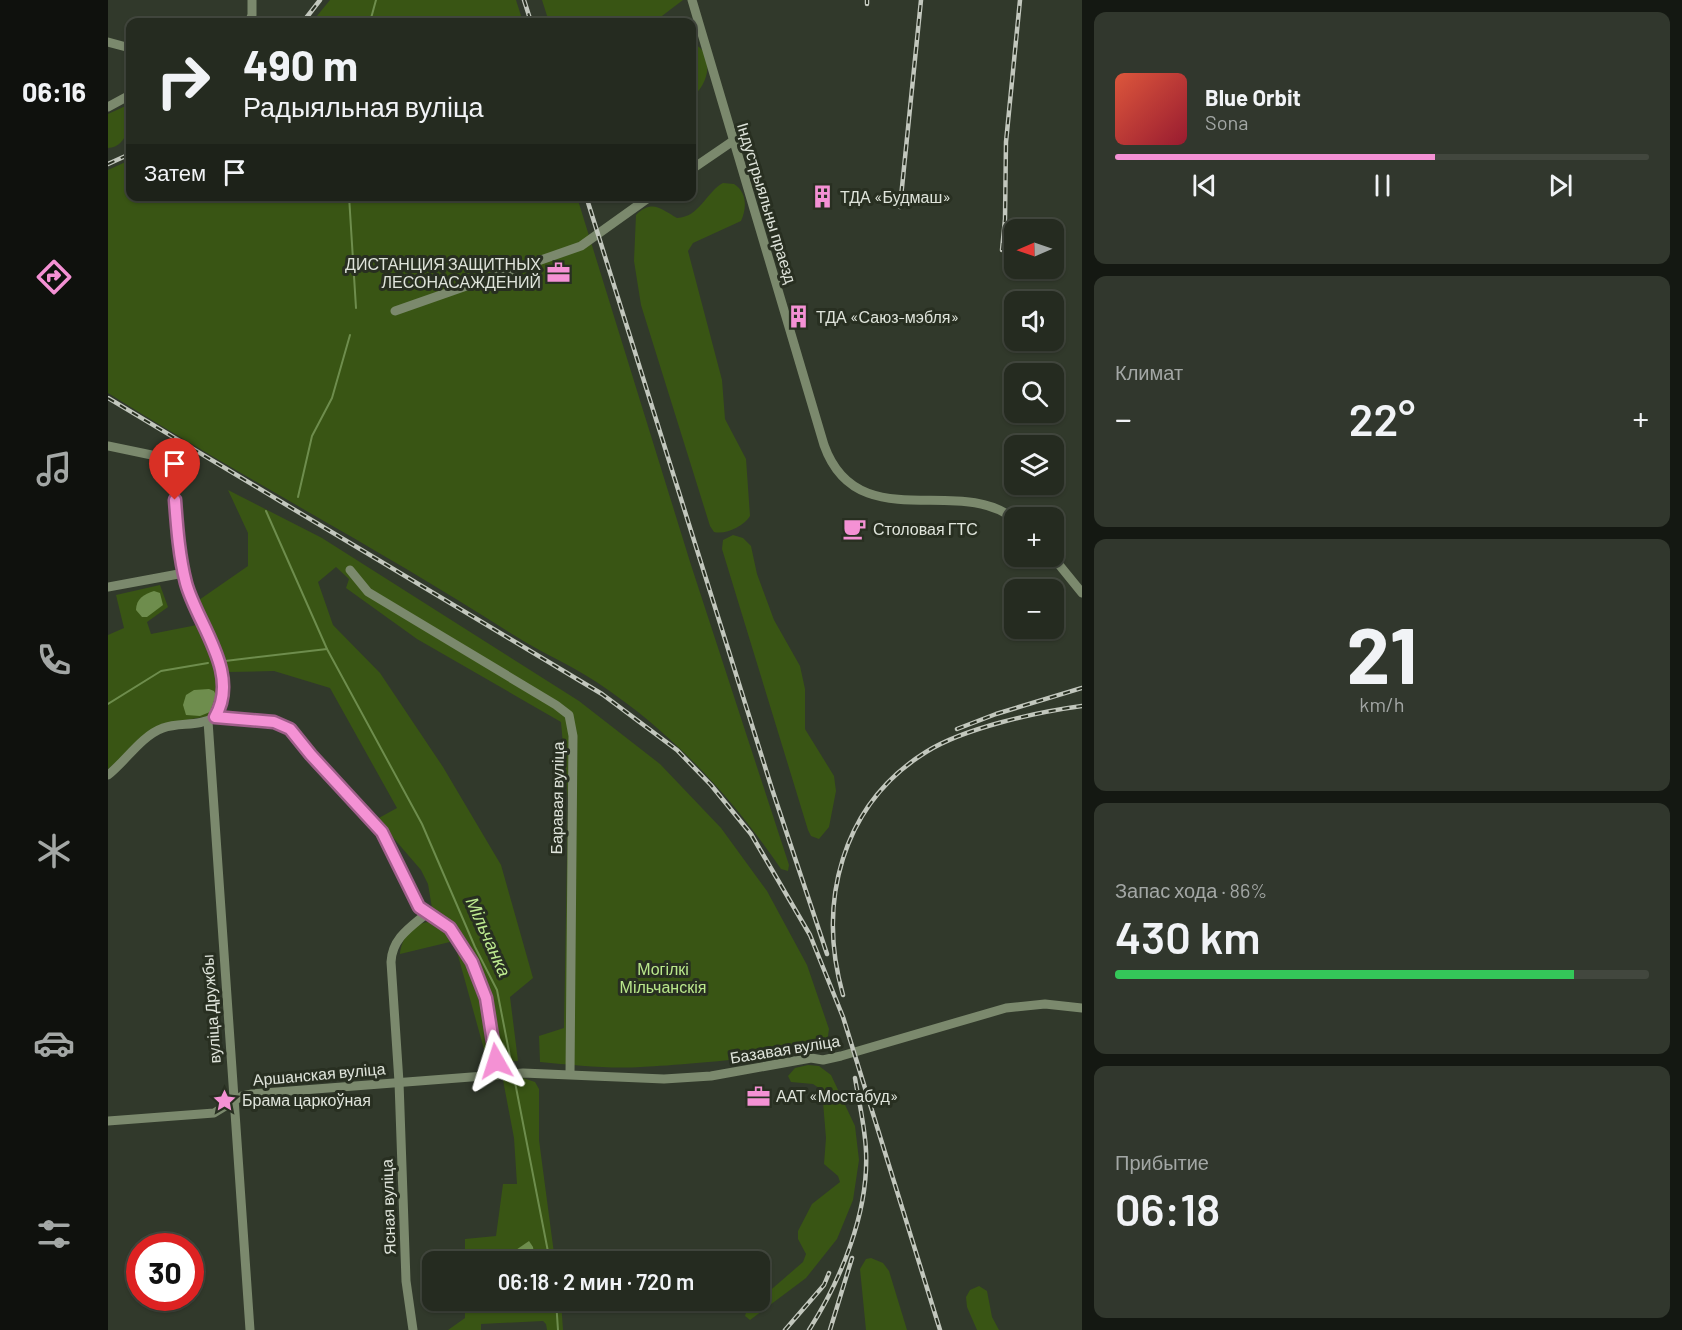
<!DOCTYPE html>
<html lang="ru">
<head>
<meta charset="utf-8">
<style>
	:root { --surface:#252b20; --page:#31372d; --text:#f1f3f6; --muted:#a3a7a5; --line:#42473e; --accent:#f491d4 }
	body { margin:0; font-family:Barlow,sans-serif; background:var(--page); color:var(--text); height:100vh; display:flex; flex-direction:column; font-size:22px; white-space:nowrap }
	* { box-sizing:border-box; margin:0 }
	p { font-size:20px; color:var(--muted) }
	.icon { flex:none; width:33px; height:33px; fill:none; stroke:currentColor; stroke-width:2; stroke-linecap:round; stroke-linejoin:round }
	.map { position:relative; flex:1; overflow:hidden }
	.details { display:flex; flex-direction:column; gap:12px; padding:12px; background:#141812; width:600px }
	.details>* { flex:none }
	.banner { position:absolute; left:18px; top:18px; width:570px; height:183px; border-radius:12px; box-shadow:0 2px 4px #0004,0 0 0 2px var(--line); background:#252b20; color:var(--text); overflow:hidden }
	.needle { width:39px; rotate:268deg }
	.controls { position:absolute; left:896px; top:219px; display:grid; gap:12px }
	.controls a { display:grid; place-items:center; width:60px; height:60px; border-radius:12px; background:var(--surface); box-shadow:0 2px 4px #0004,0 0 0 2px var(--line); font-size:30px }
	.speed { position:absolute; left:18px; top:1233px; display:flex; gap:12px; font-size:30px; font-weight:700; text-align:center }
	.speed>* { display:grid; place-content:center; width:78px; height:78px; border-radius:50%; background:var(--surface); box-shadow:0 2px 4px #0004,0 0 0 2px var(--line); line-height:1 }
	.speed .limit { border:9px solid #d22; background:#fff; color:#111 }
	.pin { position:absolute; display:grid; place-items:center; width:51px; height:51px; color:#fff; margin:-62px -26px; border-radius:50% 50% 50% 0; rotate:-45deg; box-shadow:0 0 6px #0007 }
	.pin .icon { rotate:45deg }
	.me { position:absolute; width:66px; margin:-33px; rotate:354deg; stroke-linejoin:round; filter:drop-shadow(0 0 4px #0008) }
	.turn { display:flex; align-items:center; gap:21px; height:126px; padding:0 18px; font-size:27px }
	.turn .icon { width:78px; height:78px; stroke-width:2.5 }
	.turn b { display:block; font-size:42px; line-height:51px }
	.then { display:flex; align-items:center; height:57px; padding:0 18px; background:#0003; gap:12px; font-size:22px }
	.big { font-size:45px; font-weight:600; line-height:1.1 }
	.details .card { flex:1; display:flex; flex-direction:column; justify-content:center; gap:9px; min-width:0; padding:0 21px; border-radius:12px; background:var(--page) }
	.details .dial { align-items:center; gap:0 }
	.dial b { font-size:78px; line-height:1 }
	.song { display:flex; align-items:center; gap:18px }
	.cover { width:72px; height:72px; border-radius:9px; background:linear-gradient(135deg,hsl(10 70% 55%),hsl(350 70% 35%)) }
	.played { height:6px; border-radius:3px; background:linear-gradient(90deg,var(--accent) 60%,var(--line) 60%) }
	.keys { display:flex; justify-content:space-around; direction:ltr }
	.heat { display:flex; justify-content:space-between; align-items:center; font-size:33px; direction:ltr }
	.charge { height:9px; border-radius:4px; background:linear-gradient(90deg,#34c759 86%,var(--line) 0) }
	.trip { position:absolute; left:314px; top:1251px; width:348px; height:60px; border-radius:12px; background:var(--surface); box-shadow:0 2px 4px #0004,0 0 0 2px var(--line); font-weight:600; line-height:60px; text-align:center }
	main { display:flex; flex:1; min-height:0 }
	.tab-bar { display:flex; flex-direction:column; width:108px; justify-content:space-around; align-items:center; background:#0f110d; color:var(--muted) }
	.tab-bar .icon { width:42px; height:42px }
	.tab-bar .current { color:var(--accent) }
	.tab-bar b { font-size:27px; color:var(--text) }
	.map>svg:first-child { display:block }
	.green { fill:#395514 }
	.water { fill:#6e8d4d }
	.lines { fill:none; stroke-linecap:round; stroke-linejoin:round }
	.stream { stroke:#6e8d4d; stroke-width:2 }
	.minor { stroke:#7b896d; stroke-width:9 }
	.rail-casing { stroke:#c2c7bd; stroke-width:4.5 }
	.rail { stroke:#282f21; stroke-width:2; stroke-dasharray:7; stroke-linecap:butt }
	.route-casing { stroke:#9f5e8a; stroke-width:15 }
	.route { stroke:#f491d4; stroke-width:10 }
	.labels { text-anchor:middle; stroke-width:6; stroke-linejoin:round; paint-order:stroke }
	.poi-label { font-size:16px; fill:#dfe4db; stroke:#282f21; text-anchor:start }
	.street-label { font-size:16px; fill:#dfe4db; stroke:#282f21 }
	.park-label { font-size:16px; fill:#bae88c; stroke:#282f21 }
	.water-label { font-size:18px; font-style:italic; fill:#beeb90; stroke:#282f21 }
</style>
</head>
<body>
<main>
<nav class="tab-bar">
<b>06:16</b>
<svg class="icon current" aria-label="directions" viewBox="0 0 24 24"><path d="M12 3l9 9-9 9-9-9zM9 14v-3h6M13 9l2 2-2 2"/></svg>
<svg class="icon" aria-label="music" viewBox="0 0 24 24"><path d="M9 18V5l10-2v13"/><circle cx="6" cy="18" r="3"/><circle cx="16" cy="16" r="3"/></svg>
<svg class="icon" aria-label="phone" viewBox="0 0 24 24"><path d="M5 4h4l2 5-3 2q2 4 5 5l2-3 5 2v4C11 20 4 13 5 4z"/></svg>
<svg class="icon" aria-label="climate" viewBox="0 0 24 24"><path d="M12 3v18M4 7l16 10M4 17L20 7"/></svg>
<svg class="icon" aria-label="car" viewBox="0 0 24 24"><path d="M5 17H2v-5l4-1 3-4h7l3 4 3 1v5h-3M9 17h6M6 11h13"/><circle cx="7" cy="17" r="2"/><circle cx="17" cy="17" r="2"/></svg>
<svg class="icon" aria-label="filters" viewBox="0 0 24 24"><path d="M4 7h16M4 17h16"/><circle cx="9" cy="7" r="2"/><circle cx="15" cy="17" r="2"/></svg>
</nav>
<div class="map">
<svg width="974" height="1330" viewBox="0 0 974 1330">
	<rect width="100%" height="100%" fill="#31392b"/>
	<g class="green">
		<polygon points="222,0 408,0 415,22 204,22"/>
		<polygon points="434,0 575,0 546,22 441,22"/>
		<path d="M584,43C608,52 601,85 584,97Z"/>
		<path d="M22,104C23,119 21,147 0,148V114Z"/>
		<path d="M22,160V196L469,197L583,565L681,865L680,871L673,869C623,796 565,733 490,683C463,665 432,652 404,634C272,549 133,477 0,393V170Z"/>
		<path d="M615,183L626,184C639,192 639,208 633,221L585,243L580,251L614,380L617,419L638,459L642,516C636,526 618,535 606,532L602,526L533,305L526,261L528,215C544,199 553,209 569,218C592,217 598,192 615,183Z"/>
		<path d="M120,490L214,538L471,701L552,764L613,828L659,891L699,965L721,1029L719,1043C706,1055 560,1066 533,1067C500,1069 466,1065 432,1062L431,1036L456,1028L460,800L453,722L309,639L238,588L241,579L228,567L210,582L225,625L272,673L335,767L393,865L425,978L402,997L410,1061L393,1062C387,1014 380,968 349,928C342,919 331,917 324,908L320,884L313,870L269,819L289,808L222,688L166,671L119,672L108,637L91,600L140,566V533Z"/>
		<polygon points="625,535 635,538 643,546 649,574 666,620 692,666 697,689 697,729 726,776 728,791 721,827 711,839 703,836 700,830 614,549 615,540"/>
		<path d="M52,585L60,607L39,622L43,634L89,625C103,645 123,695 101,716L54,724L0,769V635L16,628L8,595Z"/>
		<path d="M320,922C367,929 380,1030 385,1068L382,1071L346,941L292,954C293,939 304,924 320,922Z"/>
		<polygon points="700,1065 711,1066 723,1075 747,1126 751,1160 745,1200 729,1239 698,1278 642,1320 637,1316 640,1306 651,1300 695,1262 698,1254 690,1239 690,1231 704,1204 732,1182 730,1176 716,1164 718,1138 714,1090 705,1084 683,1082 680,1076 687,1068"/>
		<polygon points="415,1078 427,1082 431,1089 431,1140 447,1261 357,1261 357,1239 388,1236 395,1184 409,1184 406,1138 395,1080"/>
		<polygon points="763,1258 775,1263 781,1271 799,1330 758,1330 752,1269 758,1259"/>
		<polygon points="871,1286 879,1291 884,1317 891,1330 869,1330 859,1307 858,1297 862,1290"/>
		<polygon points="357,1301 453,1301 455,1330 439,1330 438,1324 435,1321 373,1324 373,1330 340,1330 357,1318"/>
	</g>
	<g class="water">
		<path d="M46,591L52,593L55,605L39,617H34L28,610C28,599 36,594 46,591Z"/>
		<polygon points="101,689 106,691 108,695 102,712 92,716 78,715 75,705 78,695 86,690"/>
		<polygon points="421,1241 425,1247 427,1261 401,1261 405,1252"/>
	</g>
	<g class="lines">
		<g class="stream">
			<polyline points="262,22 268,0"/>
			<polyline points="241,196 248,308"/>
			<polyline points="190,497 204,436 224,398 242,335"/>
			<polyline points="158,511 219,649 314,824 367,947 389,990 405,1072"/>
			<polyline points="117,661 219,649"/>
			<polyline points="0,704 53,671 100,663"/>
			<polyline points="406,1077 442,1262"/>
			<polyline points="448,1300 450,1330"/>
		</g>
		<g class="minor">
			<path d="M584,0L716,445C749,538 850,474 906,519"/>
			<polyline points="141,22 144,15 144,0"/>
			<polyline points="0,42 22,48"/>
			<polyline points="0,107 22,95"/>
			<polyline points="584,169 625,141"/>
			<polyline points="287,311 473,246 543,196"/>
			<path d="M0,446L58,458L64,463C67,500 69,537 76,573C85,618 135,671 107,717"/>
			<polyline points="944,556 974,593"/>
			<polyline points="242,570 260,592 448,705 461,715 465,736 462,1074"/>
			<polyline points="0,587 76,573"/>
			<polyline points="100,721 142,1330"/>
			<path d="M0,775C18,761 33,736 55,728C72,722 91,727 107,717L166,722L182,729L279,837L311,907L342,928L354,943L379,998L389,1075"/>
			<polyline points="0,1121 106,1113 134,1096 144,1094 415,1073 556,1079 603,1076 703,1058 715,1060 733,1056 898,1008 937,1004 974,1008"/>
			<path d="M305,1330L298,1281L291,1082L283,962C284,939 301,928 318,914"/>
		</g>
		<defs>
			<g id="rail">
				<polyline points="416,0 423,22"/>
				<polyline points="759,4 759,0"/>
				<polyline points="195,22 212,0"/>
				<polyline points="0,164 22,154"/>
				<polyline points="478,196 664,789 719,954"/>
				<polyline points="792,207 813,0"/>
				<polyline points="894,250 897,219 898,142 912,0"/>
				<polyline points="0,398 494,694 569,750 603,785 643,834 702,935 735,1017 832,1330"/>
				<polyline points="849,729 888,714 974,688"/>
				<path d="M735,995C709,903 733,805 818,752C856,728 929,712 974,706"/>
				<polyline points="677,1330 716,1285 721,1273"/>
				<path d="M701,1330C733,1280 761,1212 758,1151C757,1127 751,1102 747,1078"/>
				<polyline points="722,1330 744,1258"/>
			</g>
		</defs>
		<use href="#rail" class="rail-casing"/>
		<use href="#rail" class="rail"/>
	</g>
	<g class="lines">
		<defs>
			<path id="route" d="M67,500C69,527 71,556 78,583C89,624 133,673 107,717L166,722L182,729L203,755L274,832L311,907L342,928L364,962L378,998L388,1061"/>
		</defs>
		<use href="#route" class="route-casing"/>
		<use href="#route" class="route"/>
	</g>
	<defs>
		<symbol id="building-bare" viewBox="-9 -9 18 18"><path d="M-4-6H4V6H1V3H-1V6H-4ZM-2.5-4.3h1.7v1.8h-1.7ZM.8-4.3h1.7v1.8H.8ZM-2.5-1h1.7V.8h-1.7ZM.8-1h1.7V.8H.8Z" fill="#f491d4" stroke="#282f21" stroke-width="2.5" paint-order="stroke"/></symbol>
		<symbol id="office-bare" viewBox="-9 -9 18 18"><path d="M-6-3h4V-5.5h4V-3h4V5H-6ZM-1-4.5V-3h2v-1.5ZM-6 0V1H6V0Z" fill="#f491d4" stroke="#282f21" stroke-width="2.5" paint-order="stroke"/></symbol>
		<symbol id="cafe-bare" viewBox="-9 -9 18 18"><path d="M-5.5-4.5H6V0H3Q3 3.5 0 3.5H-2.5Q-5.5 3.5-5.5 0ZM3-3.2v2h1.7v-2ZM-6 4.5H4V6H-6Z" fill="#f491d4" stroke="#282f21" stroke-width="2.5" paint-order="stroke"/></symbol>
		<symbol id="sight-bare" viewBox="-9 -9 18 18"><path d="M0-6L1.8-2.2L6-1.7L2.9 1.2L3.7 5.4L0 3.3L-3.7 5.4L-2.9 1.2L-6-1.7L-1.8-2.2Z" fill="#f491d4" stroke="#282f21" stroke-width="2.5" paint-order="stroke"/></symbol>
	</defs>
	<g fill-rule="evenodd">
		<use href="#building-bare" x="698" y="180" width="33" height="33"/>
		<use href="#office-bare" x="434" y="256" width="33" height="33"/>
		<use href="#building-bare" x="674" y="300" width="33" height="33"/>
		<use href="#cafe-bare" x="730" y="512" width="33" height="33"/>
		<use href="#office-bare" x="634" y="1080" width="33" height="33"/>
		<use href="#sight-bare" x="100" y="1084" width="33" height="33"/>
	</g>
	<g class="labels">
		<g class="poi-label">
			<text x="732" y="203">ТДА «Будмаш»</text>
			<text x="433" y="270" text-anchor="end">ДИСТАНЦИЯ ЗАЩИТНЫХ<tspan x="433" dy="18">ЛЕСОНАСАЖДЕНИЙ</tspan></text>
			<text x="708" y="323">ТДА «Саюз-мэбля»</text>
			<text x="765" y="535">Столовая ГТС</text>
			<text x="668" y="1102">ААТ «Мостабуд»</text>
			<text x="134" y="1106">Брама царкоўная</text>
		</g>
		<g class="street-label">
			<text transform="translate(659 203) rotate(73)" y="6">Індустрыяльны праезд</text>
			<text transform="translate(449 798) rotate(-89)" y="6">Баравая вуліца</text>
			<text transform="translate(103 1009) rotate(-94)" y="6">вуліца Дружбы</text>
			<text transform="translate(677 1049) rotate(-9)" y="6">Базавая вуліца</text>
			<text transform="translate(211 1074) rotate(-5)" y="6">Аршанская вуліца</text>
			<text transform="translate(280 1207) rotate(-92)" y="6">Ясная вуліца</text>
		</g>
		<g class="park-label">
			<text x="555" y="975">Могілкі<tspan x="555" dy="18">Мільчанскія</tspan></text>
		</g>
		<g class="water-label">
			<text transform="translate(380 937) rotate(66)" y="6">Мільчанка</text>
		</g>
	</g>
</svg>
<div class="controls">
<a><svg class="needle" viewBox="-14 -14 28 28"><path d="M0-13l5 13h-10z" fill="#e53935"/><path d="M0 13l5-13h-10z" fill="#a3a7a5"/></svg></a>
<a><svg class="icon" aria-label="sound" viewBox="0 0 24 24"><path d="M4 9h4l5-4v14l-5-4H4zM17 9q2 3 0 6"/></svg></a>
<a><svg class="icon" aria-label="search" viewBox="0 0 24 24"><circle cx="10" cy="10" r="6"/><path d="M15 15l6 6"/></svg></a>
<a><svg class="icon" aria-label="layers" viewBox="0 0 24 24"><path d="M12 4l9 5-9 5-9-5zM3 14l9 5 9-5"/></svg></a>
<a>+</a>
<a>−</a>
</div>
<div class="speed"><div class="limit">30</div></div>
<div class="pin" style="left:67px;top:500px;background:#d93025"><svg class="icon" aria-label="arrive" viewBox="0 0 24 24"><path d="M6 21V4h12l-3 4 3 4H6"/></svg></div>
<svg class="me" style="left:388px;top:1061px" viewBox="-20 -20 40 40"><path d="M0-17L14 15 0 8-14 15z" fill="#f491d4" stroke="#fff" stroke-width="4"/></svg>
<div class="trip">06:18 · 2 мин · 720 m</div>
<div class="banner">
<div class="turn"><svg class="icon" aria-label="right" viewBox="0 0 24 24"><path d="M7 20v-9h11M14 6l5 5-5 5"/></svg><div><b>490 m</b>Радыяльная вуліца</div></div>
<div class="then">Затем<svg class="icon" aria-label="arrive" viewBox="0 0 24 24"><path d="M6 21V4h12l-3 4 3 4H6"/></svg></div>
</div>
</div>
<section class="details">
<div class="card">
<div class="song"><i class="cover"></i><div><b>Blue Orbit</b><p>Sona</p></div></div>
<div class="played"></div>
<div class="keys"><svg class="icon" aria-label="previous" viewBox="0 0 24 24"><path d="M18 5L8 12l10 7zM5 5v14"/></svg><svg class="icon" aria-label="pause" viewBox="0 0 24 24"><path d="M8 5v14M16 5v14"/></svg><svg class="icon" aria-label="next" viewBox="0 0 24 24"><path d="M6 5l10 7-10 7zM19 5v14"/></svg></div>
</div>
<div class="card"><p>Климат</p>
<div class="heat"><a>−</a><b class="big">22°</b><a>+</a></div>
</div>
<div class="card dial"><b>21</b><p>km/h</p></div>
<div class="card"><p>Запас хода · 86%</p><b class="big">430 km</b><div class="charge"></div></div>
<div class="card"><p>Прибытие</p><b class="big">06:18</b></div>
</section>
</main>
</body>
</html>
